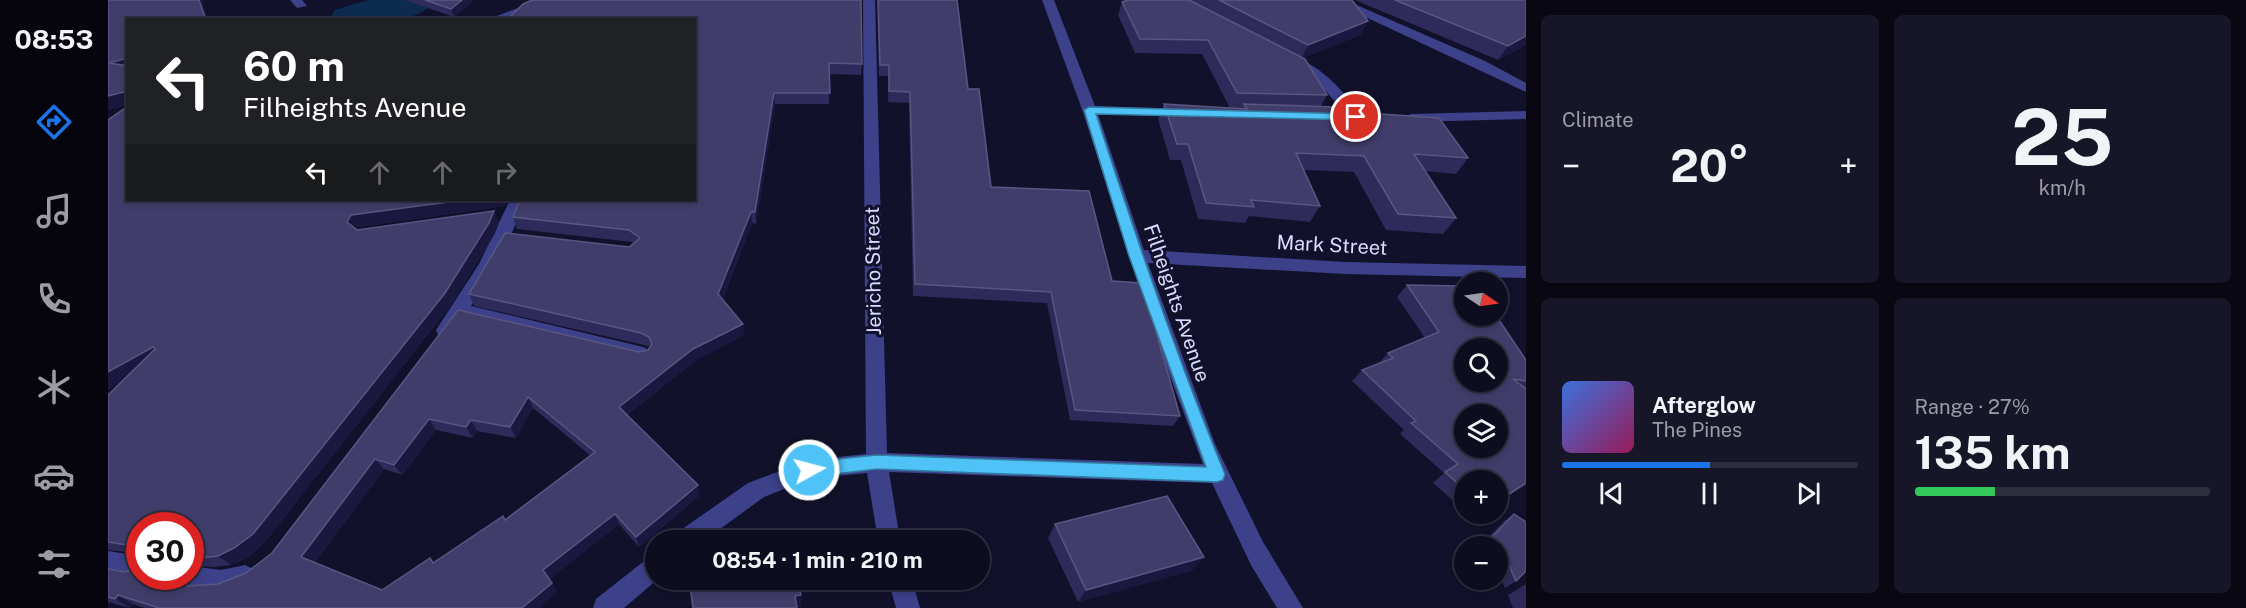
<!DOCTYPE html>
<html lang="en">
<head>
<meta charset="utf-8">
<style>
	:root { --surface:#0e0d20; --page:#171629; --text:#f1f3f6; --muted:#9b9ca5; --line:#2e2d3e; --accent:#1a73e8 }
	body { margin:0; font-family:"Public Sans",sans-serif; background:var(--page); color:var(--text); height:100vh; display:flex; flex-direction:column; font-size:22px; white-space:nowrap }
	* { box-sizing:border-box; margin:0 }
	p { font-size:20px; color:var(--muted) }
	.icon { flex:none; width:33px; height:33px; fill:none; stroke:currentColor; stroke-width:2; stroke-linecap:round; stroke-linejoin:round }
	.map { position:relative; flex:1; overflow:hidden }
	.panel { display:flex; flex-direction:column; gap:15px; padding:15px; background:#080712; width:720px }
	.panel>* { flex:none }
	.hud { position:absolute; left:18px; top:18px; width:570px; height:183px; border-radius:0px; box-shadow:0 3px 9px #0003,0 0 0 2px var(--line); background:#202124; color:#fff; overflow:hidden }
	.needle { width:39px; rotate:103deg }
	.tools { position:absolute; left:1346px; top:272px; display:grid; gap:12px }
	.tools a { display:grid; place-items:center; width:54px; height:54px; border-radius:50%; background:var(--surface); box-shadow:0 3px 9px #0003,0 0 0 2px var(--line); font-size:30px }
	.speed { position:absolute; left:18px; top:512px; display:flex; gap:12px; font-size:30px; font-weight:700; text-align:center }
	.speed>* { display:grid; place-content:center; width:78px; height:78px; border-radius:50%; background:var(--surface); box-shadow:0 3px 9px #0003,0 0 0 2px var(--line); line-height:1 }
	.speed .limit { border:9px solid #d22; background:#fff; color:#111 }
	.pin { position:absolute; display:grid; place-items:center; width:51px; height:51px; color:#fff; margin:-26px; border:3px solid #fff; border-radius:50%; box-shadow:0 2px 6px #0007 }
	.me { position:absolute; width:66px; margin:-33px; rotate:83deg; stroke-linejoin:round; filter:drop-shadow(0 0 4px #0008) }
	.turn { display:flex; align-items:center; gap:21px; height:126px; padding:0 18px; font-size:27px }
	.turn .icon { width:78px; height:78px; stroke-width:2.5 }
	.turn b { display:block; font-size:42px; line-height:51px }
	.lanes { display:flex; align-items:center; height:57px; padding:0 18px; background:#0003; justify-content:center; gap:30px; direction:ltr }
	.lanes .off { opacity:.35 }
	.big { font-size:45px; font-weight:700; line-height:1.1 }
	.panel .tile { flex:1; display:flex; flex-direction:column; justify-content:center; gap:9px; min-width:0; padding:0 21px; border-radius:9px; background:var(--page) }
	.panel .dial { align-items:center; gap:0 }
	.dial b { font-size:78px; line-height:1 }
	.song { display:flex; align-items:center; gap:18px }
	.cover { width:72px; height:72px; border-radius:9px; background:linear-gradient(135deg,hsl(220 70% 55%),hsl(330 70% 35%)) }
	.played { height:6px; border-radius:3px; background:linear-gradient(90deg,var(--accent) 50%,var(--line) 50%) }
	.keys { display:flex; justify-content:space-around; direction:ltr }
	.heat { display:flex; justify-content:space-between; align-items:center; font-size:33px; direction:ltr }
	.charge { height:9px; border-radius:4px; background:linear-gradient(90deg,#34c759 27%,var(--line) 0) }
	.panel .tiles { flex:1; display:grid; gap:15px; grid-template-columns:repeat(2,1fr) }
	.trip { position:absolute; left:537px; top:530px; width:345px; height:60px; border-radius:30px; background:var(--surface); box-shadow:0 3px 9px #0003,0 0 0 2px var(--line); font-weight:700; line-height:60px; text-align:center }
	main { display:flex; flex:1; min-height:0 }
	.tab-bar { display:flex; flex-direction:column; width:108px; justify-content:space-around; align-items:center; background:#06050d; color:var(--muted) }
	.tab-bar .icon { width:42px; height:42px }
	.tab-bar .on { color:var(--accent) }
	.tab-bar b { font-size:27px; color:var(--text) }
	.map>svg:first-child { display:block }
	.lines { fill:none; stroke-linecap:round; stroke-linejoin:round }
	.river { fill:#0d2b4e; fill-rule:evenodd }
	.minor { fill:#3c418a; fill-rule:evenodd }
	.wall { fill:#2e2a59; fill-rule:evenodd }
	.shaded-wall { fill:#1b183f }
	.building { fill:#413d6a; stroke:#595682; stroke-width:1.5; fill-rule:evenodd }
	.route { fill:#4fc3f7; stroke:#337fa1; stroke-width:1.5 }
	.labels { text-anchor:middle; stroke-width:6; stroke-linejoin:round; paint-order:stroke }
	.street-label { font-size:20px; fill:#dbdaff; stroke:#12112b }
</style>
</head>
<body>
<main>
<nav class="tab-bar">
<b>08:53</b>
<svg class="icon on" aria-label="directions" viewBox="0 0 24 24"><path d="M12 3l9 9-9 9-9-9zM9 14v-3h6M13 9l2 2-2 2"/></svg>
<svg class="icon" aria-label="music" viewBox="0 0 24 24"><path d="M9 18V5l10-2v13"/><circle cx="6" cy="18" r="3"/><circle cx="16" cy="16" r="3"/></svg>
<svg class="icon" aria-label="phone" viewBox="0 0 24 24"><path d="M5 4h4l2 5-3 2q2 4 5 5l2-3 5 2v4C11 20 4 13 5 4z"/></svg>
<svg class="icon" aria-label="climate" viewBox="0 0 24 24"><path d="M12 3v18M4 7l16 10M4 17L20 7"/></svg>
<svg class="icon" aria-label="car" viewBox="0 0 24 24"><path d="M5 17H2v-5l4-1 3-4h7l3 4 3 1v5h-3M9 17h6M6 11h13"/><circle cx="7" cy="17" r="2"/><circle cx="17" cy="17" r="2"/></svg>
<svg class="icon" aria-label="filters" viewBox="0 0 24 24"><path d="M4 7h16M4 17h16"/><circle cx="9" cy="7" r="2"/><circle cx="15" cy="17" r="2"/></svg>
</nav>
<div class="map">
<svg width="1418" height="608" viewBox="0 0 1418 608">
	<rect width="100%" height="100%" fill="#12112b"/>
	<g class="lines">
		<path class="river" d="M260,0H327C307,29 252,20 221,20L227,10Z"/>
		<g class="minor">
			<polygon points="182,0 194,0 199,6 189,8"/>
			<polygon points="432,0 449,0 397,20 378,20"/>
			<polygon points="755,0 767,0 779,453 1095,464 1046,334 975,112 934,0 946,0 987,106 1077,109 1084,113 1077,117 990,114 1036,250 1237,262 1418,266 1418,278 1237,274 1040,263 1107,444 1155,542 1195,608 1169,608 1143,565 1104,483 781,472 792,540 770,540 759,473 701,479 656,497 597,540 567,540 570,532 640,483 701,460 758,454"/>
			<polygon points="1221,0 1237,0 1377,61 1418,83 1418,92"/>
			<path d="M1185,57C1213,65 1236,92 1253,114V120H1243L1215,88L1180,64V58Z"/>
			<polygon points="1418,111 1418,119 1303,122 1296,118 1303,114"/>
			<polygon points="402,200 418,200 396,251 363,306 531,346 538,348 541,353 538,358 531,360 355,318 344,335 330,335 328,330 371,264"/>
			<polygon points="0,551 32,556 32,576 40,576 32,579 0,573"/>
			<polygon points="548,555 548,579 550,579 516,608 485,608 488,599 540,558"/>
			<path d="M137,565L145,569L149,577L145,585C119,596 89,595 63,584L59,576H82V566L113,570Z"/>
			<polygon points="780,579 804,579 812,608 788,608"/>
		</g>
	</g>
	<g class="wall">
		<polygon points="297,0 366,0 346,17"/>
		<polygon points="769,0 849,0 860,89 883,187 1004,281 1072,416 1065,426 962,420 939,303 805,296 801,103 780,102 781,76 771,76"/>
		<polygon points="1020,0 1244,0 1260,21 1252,35 1195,58 1219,95 1213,106 1230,111 1360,158 1348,174 1317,171 1348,218 1335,234 1278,230 1246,172 1196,170 1212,206 1202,222 1141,216 1137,223 1090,219 1073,160 1062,160 1050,119 1056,104 1134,109 1135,108 1122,108 1094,54 1027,53 1010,15 1014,2"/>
		<polygon points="1247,0 1418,0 1418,45 1390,60"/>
		<path d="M586,20L754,64L753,75L721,74V104H667L648,224L644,223L615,299L636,335L588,360L519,415L592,495L531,547L511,524L441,579L449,592L431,608H37L25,604L22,608L0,602V569L17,572L26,569L20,564L19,552L0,550V395L13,383L20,106L397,206L250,227L248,229L249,230L386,211L391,223L386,235L343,305L156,543L139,558L123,565L106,567L82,565V525L32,576H58L60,580L80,586L110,584L138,573L164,553L350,310L531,352L540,350L542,347L536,345L366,306L361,294L521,247L526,243L524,242L409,229L405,217ZM425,408L483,456L397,520L326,562L322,558L274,590L207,562L276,469L294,475L328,430L365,438L369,431L408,438Z"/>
		<polygon points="1299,285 1356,315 1418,360 1418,484 1389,503 1389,480 1356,480 1356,510 1325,483 1336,473 1292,434 1296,430 1244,381 1254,370 1271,363 1280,353 1317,338 1289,297"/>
		<polygon points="1359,513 1374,513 1366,519"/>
		<polygon points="1406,514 1408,581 1397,588 1389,570 1389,546 1372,546 1396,521"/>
		<polygon points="947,524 1085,570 970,602 940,538"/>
		<polygon points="1418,584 1418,608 1405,608 1400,595"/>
	</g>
	<g class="shaded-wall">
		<polygon points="91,0 94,0 100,20 98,20"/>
		<polygon points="354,0 366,0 346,17 343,9"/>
		<polygon points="1260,21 1252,35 1193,59 1200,45"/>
		<polygon points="1418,36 1418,45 1390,60 1400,46"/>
		<polygon points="20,58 20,71 1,63"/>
		<polygon points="20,91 20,105 0,110 0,96"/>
		<polygon points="666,93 667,104 648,224 647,212"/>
		<polygon points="356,200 400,200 397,206 250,227 246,234 239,222 243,215"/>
		<polygon points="386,211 391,223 386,235 343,305 156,543 139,558 123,565 110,556"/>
		<polygon points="643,212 644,223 612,306 610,294"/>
		<polygon points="635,324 636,335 588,360 515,418 511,407 585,349"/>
		<polygon points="45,347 57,358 0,390 0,372"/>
		<polygon points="420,397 425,408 408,438 402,427"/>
		<polygon points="321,419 328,430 294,475 286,465"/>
		<polygon points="363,420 369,431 365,438 358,427"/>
		<polygon points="267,459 276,469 204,566 193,557"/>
		<polygon points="590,485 592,495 531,547 528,537"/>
		<polygon points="507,514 511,524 441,580 435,570"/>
		<polygon points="1096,557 1085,570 970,602 978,590"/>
		<polygon points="48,576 58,576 62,586 48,577"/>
		<polygon points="444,583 449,592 431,608 414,608"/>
		<polygon points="10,595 25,604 22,608 7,599"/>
		<polygon points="693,595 693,607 689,608 687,596"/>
	</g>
	<g class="building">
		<polygon points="0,0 91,0 98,20 20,20 20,58 1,63 20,66 20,91 0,96"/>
		<polygon points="317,0 354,0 343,9"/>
		<path d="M424,0H753L754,64L721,63L722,93H666L647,212H643L610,294L635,324L585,349L511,407L590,485L528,537L507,514L435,570L444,583L414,608H51L10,595L7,599L0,597V569L17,572L26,569L27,565L20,564L19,545L0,542V395L47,349L45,347L0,372V120L20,106V200H356L243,215L239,222L249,230L386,211L381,223L337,293L145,534L126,548L110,556L93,558L82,557V525H32V576H48V577L80,586L110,584L138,573L164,553L350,310L531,352L540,350L544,344L541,337L533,333L361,294L397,233L521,247L532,238L521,230L405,217L412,200H586V20H399L415,4ZM420,397L487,452L397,520L395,516L325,563L322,558L274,590L193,557L267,459L286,465L321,419L358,427L363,420L402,427Z"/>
		<polygon points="770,0 849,0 860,89 871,89 883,187 981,191 1004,281 1034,283 1072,416 967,410 943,292 807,284 802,92 781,91 781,65 772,65"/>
		<polygon points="1020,0 1081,0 1197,59 1219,95 1129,93 1100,40 1032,39 1014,2"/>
		<polygon points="1111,0 1244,0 1260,21 1200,45"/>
		<polygon points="1287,0 1418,0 1418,36 1400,46"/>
		<polygon points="1056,104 1139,109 1136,104 1227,107 1230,111 1331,118 1360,158 1306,154 1348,218 1290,214 1256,156 1188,153 1212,206 1143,200 1146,207 1098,203 1080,144 1069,144"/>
		<path d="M1299,285L1356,286V315H1380L1383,319L1391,320L1418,360V381L1405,379L1418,389V483L1389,502V480H1356V489L1337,472L1350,464L1303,423L1308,421L1254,370L1285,358L1280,353L1331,332ZM1356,348H1389V381H1356ZM1356,414H1389V447H1356Z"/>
		<polygon points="1059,496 1096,557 978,590 947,524"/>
		<polygon points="1406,514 1418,522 1418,571 1408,581 1396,554 1389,549 1389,546 1385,546 1380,541"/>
		<polygon points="677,532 679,540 645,540"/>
		<polygon points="581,579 689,579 693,595 687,596 689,608 585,608"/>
	</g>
	<path class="route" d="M981,107L1248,114L1253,117L1248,120L988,114C1027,235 1068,356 1117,474L1115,480L1109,482L769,469L701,477L695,475L693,470L695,465L701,462L769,455L1098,467L1021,256L976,110Z"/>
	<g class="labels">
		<g class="street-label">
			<text transform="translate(1224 245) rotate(3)" y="7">Mark Street</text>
			<text transform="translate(765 271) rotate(-91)" y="7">Jericho Street</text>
			<text transform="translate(1069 303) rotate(71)" y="7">Filheights Avenue</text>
		</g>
	</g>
</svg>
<div class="tools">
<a><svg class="needle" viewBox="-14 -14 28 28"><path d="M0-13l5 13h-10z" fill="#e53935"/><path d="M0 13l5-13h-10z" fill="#9b9ca5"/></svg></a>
<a><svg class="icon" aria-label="search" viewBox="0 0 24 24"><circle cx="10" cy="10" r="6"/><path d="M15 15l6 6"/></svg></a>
<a><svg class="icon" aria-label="layers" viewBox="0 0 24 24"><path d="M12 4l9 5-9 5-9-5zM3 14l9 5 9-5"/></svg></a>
<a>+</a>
<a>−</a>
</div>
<div class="speed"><div class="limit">30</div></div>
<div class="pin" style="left:1248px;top:117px;background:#d93025"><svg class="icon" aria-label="arrive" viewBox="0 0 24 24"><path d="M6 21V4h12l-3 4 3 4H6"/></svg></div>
<svg class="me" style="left:701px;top:470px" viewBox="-20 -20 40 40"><circle r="17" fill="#4fc3f7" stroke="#fff" stroke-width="3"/><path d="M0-11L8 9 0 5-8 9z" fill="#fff"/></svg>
<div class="trip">08:54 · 1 min · 210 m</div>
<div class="hud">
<div class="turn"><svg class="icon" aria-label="left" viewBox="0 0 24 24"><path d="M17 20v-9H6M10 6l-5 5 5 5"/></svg><div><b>60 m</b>Filheights Avenue</div></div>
<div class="lanes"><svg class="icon" aria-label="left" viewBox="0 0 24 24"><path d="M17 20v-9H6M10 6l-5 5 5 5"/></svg><svg class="icon off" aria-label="ahead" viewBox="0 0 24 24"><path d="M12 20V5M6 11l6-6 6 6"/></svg><svg class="icon off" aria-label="ahead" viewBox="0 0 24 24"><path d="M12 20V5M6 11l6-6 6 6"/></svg><svg class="icon off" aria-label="right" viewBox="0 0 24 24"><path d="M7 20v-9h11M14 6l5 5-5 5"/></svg></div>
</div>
</div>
<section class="panel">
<div class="tiles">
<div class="tile"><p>Climate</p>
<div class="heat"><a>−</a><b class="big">20°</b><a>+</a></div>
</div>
<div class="tile dial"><b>25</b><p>km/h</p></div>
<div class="tile">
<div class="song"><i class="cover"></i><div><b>Afterglow</b><p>The Pines</p></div></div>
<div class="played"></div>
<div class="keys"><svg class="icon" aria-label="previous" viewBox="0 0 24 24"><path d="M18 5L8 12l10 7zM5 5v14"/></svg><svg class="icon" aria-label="pause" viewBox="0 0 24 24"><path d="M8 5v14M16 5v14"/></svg><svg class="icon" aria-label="next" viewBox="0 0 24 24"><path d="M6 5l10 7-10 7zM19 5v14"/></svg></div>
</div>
<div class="tile"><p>Range · 27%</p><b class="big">135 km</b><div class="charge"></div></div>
</div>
</section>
</main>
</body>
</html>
